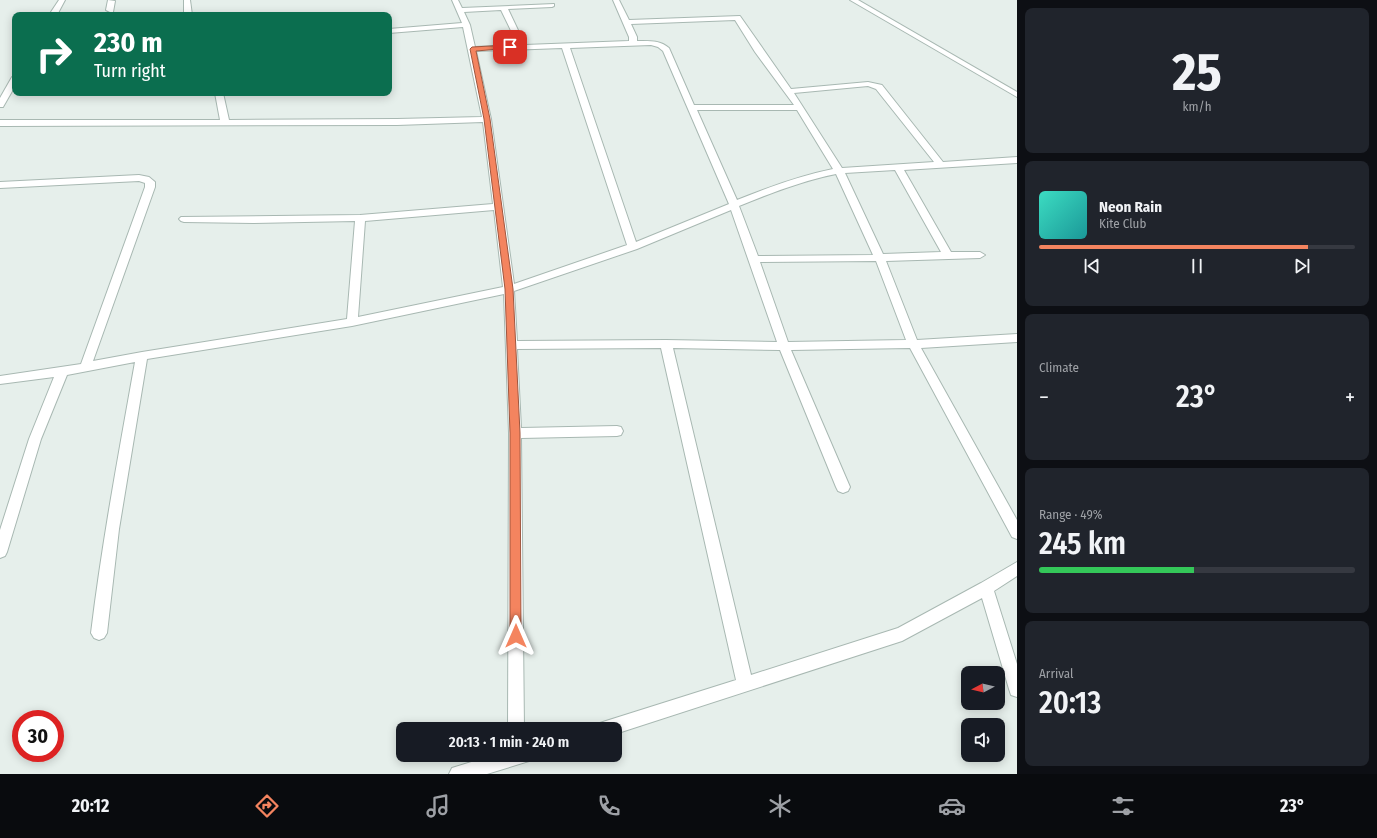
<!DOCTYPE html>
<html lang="en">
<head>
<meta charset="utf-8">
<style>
	:root { --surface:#171b24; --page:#20242c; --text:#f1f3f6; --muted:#9ea1a6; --line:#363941; --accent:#f4845f }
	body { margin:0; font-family:"Fira Sans Condensed",sans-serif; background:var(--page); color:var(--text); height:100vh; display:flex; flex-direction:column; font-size:15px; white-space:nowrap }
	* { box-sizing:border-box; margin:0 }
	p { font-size:13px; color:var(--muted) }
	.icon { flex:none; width:22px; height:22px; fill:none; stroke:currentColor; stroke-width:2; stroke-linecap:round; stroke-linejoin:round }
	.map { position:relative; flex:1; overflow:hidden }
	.side { display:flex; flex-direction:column; gap:8px; padding:8px; background:#0d0f14; width:360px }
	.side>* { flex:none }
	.hud { position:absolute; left:12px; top:12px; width:380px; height:84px; border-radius:8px; box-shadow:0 2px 10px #0003; background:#0b6e4f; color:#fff; overflow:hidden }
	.needle { width:26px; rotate:263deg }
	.controls { position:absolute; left:961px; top:666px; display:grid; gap:8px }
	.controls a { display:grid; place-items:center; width:44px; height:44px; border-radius:8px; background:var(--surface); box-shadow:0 2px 10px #0003; font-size:20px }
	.speed { position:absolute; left:12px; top:710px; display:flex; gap:8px; font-size:20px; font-weight:700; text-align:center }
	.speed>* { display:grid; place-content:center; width:52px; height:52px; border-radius:50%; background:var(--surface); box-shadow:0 2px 10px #0003; line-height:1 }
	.speed .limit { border:6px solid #d22; background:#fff; color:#111 }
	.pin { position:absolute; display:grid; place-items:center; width:34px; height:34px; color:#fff; margin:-17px; border-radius:8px; box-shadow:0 2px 6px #0006 }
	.me { position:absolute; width:44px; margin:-22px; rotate:0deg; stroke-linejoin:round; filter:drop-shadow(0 0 3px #0008) }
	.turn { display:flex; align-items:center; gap:14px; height:84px; padding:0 16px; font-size:18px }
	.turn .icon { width:52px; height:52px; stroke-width:2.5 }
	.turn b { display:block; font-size:28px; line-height:34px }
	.big { font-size:30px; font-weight:600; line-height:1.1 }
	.side .widget { flex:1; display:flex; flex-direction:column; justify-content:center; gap:6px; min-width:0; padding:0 14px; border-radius:8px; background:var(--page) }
	.side .dial { align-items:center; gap:0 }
	.dial b { font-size:52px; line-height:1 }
	.song { display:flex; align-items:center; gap:12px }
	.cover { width:48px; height:48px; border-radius:6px; background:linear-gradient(135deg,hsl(170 70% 55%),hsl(180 70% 35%)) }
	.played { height:4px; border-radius:2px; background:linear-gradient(90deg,var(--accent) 85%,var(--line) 85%) }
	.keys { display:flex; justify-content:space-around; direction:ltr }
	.heat { display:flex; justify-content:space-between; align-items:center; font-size:22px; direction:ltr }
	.charge { height:6px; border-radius:3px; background:linear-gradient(90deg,#34c759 49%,var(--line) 0) }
	.trip { position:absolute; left:396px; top:722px; width:226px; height:40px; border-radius:8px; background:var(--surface); box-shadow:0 2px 10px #0003; font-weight:600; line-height:40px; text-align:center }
	.tab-bar { display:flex; height:64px; justify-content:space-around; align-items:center; background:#090b0e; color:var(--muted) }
	.tab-bar .icon { width:28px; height:28px }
	.tab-bar .on { color:var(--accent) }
	.tab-bar b { font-size:18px; color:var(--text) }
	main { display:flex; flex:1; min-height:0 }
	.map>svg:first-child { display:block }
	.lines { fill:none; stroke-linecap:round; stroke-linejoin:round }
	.minor-casing { stroke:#a8b8b2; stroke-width:2 }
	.minor { fill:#fff; fill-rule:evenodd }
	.route { fill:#f4845f; stroke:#9f563e }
</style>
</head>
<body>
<main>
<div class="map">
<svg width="1017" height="774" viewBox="0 0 1017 774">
	<rect width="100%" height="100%" fill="#e6efeb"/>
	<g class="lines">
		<defs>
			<g id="minor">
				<polygon points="59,0 65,0 57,15 49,15"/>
				<polygon points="108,0 115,1 113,12 110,12 106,10"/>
				<polygon points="184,0 190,0 192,15 184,15"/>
				<path d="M452,0H458L462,8L554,4V6L552,7L508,9L525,45L629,41V37L613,0H619L629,20L740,16L791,89L868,82L882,85L943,162L1017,157V163L904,170L951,252H980L985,255L980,258L886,261L917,340L1017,334V342L921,348L1017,520V539L1012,537L910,348L791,350L850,487L848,491L843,493L838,491L836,487L780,350L673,348L751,675L898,628L981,583L1017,562V576L994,591L1017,664V697L1011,695L1009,689L982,598L902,641L615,734V729H598L600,723L606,721L736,680L661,348L517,349L521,428L617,426L621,427L623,431L621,435L617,436L521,438L524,729H508L509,433L504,294L352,326L147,359L119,529L107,633L104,638L99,640L94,638L91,633C102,542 119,452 135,362L67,375L41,439L7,552L5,556L0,558V530L29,439L54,377L0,384V376L81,364L145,187V183L139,181L0,188V182L139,175L149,177L155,182V187L93,361L142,352L347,319L355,221L253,223L184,222L181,221L179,219L181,217L360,215L493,204L483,122L397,125L0,126V120H220L215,93H223L229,120L397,119L482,117L463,27L389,33V29L462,23ZM501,10L518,45L475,47L470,25L464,12ZM735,20L755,52L794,105H694L669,48C660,40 649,41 637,41V37L631,24ZM651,45L658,47L663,51L729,204L636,242L570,48ZM562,48L627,245L514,284L491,119L476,51ZM868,86L876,89L934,162L842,168L794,93ZM697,110H797L833,169C799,176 769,187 737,200ZM895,170L941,252L883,254L845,173ZM836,174L873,255L758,256L739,206C771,193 802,181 836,174ZM494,210L503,287L358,317L365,221ZM731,210L777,342L666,340L517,341L514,291L637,249ZM876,261L906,340L788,342L760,262Z"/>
				<polygon points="850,0 858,0 1017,92 1017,97"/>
				<polygon points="12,77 15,77 15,86 3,107 0,107 0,98"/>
				<polygon points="494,755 531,755 529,761 487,774 449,774 452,768"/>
			</g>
		</defs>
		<use href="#minor" class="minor-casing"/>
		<use href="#minor" class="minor"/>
	</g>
	<polygon class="route" points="510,45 513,47 512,48 476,51 490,119 513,289 520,433 521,636 520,640 516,641 512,640 510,636 510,433 505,289 484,119 470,49 472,47"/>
</svg>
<div class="controls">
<a><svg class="needle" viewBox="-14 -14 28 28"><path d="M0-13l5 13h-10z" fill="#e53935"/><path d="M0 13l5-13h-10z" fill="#9ea1a6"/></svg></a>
<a><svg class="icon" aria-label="sound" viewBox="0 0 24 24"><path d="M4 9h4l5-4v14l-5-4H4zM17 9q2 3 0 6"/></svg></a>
</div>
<div class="speed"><div class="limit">30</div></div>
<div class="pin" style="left:510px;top:47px;background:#d93025"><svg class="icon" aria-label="arrive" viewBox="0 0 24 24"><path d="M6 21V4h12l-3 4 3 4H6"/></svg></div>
<svg class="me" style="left:516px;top:636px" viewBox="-20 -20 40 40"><path d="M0-17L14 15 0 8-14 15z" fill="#f4845f" stroke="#fff" stroke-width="4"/></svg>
<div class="trip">20:13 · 1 min · 240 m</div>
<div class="hud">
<div class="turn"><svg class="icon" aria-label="right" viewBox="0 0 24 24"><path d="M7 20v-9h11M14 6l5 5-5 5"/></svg><div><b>230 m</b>Turn right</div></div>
</div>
</div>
<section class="side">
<div class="widget dial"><b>25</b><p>km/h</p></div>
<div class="widget">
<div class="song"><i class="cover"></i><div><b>Neon Rain</b><p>Kite Club</p></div></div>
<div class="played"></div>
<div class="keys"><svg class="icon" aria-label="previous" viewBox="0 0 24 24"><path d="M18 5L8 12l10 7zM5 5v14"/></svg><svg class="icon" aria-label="pause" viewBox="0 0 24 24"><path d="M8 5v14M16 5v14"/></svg><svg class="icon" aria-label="next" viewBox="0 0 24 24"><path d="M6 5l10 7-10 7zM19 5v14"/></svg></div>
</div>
<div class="widget"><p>Climate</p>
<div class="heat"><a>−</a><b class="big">23°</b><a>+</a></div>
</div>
<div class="widget"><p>Range · 49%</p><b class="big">245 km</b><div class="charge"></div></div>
<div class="widget"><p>Arrival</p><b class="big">20:13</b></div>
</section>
</main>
<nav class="tab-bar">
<b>20:12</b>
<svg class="icon on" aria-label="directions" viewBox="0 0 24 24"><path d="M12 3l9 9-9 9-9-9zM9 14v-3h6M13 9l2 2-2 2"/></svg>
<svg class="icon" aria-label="music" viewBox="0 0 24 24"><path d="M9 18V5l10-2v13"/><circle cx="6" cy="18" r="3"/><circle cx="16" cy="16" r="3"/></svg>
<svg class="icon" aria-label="phone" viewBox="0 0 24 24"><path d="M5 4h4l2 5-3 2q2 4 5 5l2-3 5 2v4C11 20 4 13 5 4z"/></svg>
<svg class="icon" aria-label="climate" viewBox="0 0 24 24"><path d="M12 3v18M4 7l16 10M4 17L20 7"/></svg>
<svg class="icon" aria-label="car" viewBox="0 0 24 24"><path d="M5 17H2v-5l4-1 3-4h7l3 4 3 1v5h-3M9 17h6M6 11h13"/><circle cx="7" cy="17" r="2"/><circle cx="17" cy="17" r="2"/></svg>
<svg class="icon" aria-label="filters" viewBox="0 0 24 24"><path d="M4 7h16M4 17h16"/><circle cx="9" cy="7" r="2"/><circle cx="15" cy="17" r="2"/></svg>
<b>23°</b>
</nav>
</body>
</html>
